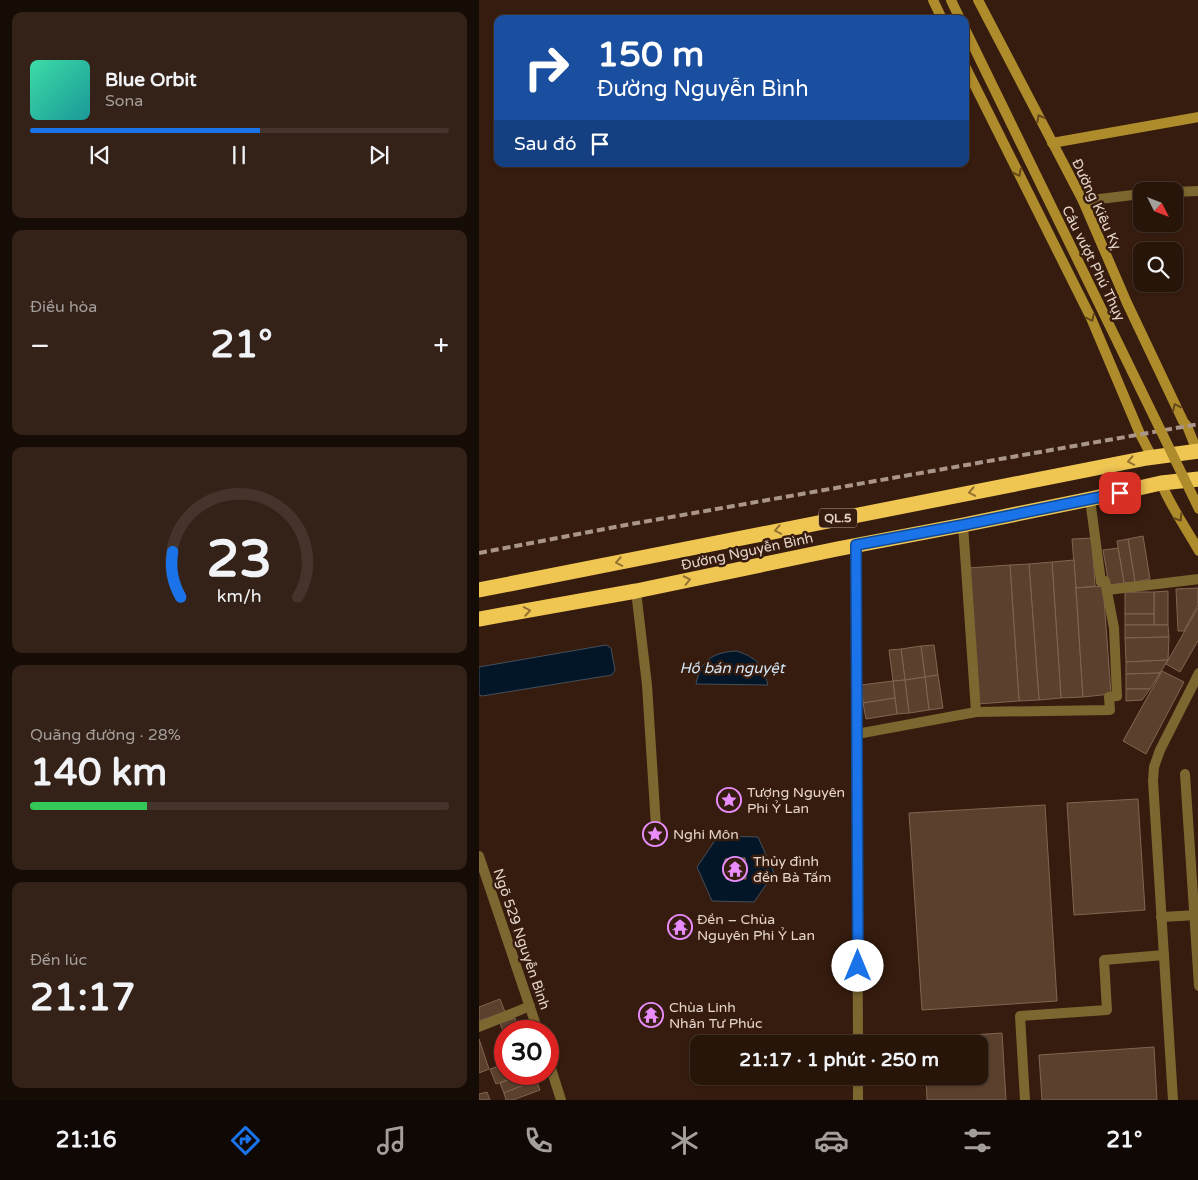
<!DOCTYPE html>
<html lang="vi">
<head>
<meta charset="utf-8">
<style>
	:root { --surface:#28150a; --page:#342218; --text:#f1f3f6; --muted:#a59f9c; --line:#44342b; --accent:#1a73e8 }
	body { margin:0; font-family:"Varela Round",sans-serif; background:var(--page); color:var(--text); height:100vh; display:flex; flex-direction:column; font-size:19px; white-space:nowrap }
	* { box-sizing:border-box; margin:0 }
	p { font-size:16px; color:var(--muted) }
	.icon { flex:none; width:28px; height:28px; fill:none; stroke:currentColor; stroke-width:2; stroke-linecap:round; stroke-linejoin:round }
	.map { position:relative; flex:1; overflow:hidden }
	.drawer { display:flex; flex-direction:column; gap:12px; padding:12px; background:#160c06; width:479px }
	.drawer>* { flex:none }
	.guide { position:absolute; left:15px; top:15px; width:475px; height:152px; border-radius:10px; box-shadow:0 1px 4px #0004,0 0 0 1px var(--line); background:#1a4fa0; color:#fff; overflow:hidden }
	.needle { width:32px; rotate:132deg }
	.tools { position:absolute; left:654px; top:182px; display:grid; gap:10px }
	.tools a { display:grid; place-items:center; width:50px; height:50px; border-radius:10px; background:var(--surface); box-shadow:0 1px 4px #0004,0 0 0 1px var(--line); font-size:25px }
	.speed { position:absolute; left:15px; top:1020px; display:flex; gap:10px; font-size:25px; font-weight:700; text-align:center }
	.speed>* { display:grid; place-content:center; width:65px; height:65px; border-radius:50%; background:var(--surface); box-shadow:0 1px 4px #0004,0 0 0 1px var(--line); line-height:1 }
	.speed .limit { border:8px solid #d22; background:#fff; color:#111 }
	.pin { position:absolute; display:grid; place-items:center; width:42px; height:42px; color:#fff; margin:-21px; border-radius:10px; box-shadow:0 2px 8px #0006 }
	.me { position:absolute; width:55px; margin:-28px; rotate:0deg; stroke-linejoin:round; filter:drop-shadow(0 0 4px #0008) }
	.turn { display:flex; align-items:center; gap:18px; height:105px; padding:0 20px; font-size:22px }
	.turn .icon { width:65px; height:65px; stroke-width:2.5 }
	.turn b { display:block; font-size:35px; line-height:42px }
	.then { display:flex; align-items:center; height:48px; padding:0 20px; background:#0003; gap:10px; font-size:19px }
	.big { font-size:38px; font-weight:800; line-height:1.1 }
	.drawer .widget { flex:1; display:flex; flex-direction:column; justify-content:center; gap:8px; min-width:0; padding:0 18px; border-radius:10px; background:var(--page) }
	.drawer .dial { align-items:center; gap:0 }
	.dial svg { height:130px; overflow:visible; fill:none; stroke:var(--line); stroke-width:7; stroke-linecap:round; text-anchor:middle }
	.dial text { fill:var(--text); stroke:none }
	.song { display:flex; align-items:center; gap:15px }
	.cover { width:60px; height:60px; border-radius:8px; background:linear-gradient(135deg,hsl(160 70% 55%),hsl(180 70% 35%)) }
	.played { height:5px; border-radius:2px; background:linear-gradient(90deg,var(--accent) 55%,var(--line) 55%) }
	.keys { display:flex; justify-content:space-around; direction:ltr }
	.heat { display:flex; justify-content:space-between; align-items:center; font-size:28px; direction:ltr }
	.charge { height:8px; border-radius:4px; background:linear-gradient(90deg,#34c759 28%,var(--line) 0) }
	.trip { position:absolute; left:211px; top:1035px; width:298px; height:50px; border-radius:10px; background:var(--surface); box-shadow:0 1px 4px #0004,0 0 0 1px var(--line); font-weight:800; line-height:50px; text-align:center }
	.tab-bar { display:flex; height:80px; justify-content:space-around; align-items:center; background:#100804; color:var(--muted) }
	.tab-bar .icon { width:35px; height:35px }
	.tab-bar .on { color:var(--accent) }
	.tab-bar b { font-size:22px; color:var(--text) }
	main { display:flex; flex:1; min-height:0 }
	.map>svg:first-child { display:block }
	.water { fill:#021628; stroke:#464f59; fill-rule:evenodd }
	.building { fill:#5b402d; stroke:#816551 }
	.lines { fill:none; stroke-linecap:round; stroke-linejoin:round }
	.lane { stroke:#7c6730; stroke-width:10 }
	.street { stroke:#7c6730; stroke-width:10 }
	.secondary { stroke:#ae8c2b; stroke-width:10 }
	.highway { stroke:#f0c653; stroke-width:15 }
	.rail { stroke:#aa958a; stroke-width:4; stroke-dasharray:8 4; stroke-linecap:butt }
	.secondary-bridge { stroke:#ae8c2b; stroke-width:10 }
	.oneway { stroke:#66491a }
	.oneway2 { stroke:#937130 }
	.route-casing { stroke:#114b97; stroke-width:12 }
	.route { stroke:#1a73e8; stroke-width:9 }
	.labels { text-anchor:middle; stroke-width:5; stroke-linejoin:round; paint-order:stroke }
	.shield { fill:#361c0e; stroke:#b19d92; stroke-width:1 }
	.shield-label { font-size:12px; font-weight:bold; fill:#e6d4cb }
	.street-label { font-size:14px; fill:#e6d4cb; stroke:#361c0e }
	.poi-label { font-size:14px; fill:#e6d4cb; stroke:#361c0e; text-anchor:start }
	.water-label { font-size:15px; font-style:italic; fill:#d4e6f6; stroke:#361c0e }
</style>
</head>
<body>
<main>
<section class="drawer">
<div class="widget">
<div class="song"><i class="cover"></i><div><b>Blue Orbit</b><p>Sona</p></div></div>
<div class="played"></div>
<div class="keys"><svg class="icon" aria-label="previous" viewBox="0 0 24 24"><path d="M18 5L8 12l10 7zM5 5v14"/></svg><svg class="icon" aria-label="pause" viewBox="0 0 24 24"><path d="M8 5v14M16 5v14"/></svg><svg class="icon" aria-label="next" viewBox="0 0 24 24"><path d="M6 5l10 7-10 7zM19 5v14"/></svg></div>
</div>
<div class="widget"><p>Điều hòa</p>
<div class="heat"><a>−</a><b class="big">21°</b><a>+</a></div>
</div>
<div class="widget dial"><svg viewBox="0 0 100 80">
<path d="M14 69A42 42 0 1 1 86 69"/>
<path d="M14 69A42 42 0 0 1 9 41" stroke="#1a73e8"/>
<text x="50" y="56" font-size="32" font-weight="700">23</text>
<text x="50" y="72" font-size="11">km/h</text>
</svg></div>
<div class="widget"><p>Quãng đường · 28%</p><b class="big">140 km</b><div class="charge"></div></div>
<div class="widget"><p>Đến lúc</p><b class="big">21:17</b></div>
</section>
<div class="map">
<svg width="720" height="1100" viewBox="0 0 720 1100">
	<rect width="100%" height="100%" fill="#361c0e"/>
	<g class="water">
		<polygon points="127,645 132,648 136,670 133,675 3,696 0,695 0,667"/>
		<path d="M258,651C278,658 284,665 289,685L217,684C222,660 234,652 258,651Z"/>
		<path d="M239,836L279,837L295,873L275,902L233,901L218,867ZM266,858V878L247,879L246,859Z"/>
	</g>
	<g class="building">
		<polygon points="664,536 671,579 656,582 649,539"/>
		<polygon points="613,538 616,586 597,588 593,539"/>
		<polygon points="649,539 656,582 645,583 638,541"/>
		<polygon points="639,548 645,583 630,585 624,550"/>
		<polygon points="595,560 604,697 582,698 573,562"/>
		<polygon points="573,562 582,698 560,700 550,564"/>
		<polygon points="550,564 560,700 540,701 531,565"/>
		<polygon points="531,565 540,701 498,704 489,568"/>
		<polygon points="624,586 632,694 604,697 597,588"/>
		<polygon points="719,588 719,605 705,631 699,631 697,589"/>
		<polygon points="689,591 689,625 675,625 675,592"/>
		<rect x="646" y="592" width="29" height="22"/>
		<polygon points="720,606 720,639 701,672 687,664"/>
		<rect x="646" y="614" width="29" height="11"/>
		<polygon points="646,625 689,625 690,637 646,638"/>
		<polygon points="690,637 689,660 647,662 646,638"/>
		<polygon points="455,645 459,675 446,677 442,646"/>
		<polygon points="442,646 446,677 426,680 422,649"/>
		<polygon points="422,649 426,680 414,681 410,650"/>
		<polygon points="689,660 681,673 647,674 647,662"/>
		<polygon points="683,671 705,682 667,754 644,741"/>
		<polygon points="681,673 671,689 647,689 647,674"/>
		<polygon points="459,675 464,708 450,710 446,677"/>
		<polygon points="446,677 450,710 430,713 426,680"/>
		<polygon points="426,680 430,713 418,714 414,681"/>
		<polygon points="414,681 416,698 384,703 382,685"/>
		<polygon points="647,689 671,689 663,700 647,701"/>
		<polygon points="416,698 418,714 387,719 384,703"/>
		<polygon points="659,799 666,910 595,915 588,803"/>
		<polygon points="566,805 578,1001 443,1010 430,813"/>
		<polygon points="266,858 267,879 247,879 246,859"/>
		<polygon points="21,999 26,1012 0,1021 0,1007"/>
		<polygon points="36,1018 40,1031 26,1031 26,1037 21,1023"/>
		<polygon points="523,1033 527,1100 448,1100 447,1076 500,1076 500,1044 445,1044 444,1038"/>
		<polygon points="0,1039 10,1069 0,1073"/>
		<polygon points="675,1047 678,1100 563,1100 560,1055"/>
		<polygon points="26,1064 26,1074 45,1074 17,1084 11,1069"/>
		<polygon points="45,1074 51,1074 54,1082 25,1093 21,1083"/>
		<polygon points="57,1080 61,1090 34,1100 27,1100 25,1093"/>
		<polygon points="8,1092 11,1100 0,1100 0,1094"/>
	</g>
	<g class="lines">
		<g class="lane">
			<polyline points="695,192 720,191"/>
			<polyline points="604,201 662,194"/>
			<polyline points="484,525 497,712"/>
			<polyline points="628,590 720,579"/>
			<polyline points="157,591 168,685 177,826"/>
			<polyline points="378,734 497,712 631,710 630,697 638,696 635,628 626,581 622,582 611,499"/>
			<polyline points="706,774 720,986"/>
			<polyline points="682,917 720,915"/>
			<polyline points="546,1100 541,1016 628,1010 625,960 685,955"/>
			<polyline points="694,1100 674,781 675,767 681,750 720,673"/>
		</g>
		<g class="street">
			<polyline points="377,545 379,1044"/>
			<polyline points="0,856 59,1031"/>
			<polyline points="0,1027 51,1006"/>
			<polyline points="69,1059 82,1100"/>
			<polyline points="379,1076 379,1100"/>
		</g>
		<g class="secondary">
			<polyline points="454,0 463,19"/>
			<polyline points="472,0 481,19"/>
			<polyline points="499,0 604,201 648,303 704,421 708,426 718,451"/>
			<polyline points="486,66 612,318 661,434 673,457"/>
			<polyline points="573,143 720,117"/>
			<path d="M682,483C692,507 707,528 720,551"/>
		</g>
		<g class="highway">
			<polyline points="0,590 668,458 720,451"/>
			<polyline points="0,619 157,591 358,549 484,525 611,499 682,483 720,479"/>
		</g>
		<polyline class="rail" points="0,553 141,526 720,424"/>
		<polyline class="secondary-bridge" points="486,29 720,509"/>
	</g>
	<defs><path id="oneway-chevron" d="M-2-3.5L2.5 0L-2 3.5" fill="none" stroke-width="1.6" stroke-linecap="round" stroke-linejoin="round" transform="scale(1.25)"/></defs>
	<g class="oneway">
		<use href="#oneway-chevron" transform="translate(561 118) rotate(-118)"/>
		<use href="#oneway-chevron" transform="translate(539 173) rotate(63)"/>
		<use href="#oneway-chevron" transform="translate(612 318) rotate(65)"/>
		<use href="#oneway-chevron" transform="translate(697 407) rotate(-115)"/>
		<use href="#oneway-chevron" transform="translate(700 518) rotate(57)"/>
	</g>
	<g class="oneway2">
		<use href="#oneway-chevron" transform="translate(652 461) rotate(169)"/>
		<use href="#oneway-chevron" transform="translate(493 492) rotate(169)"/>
		<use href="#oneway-chevron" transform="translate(299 530) rotate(169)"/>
		<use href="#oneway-chevron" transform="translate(140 562) rotate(169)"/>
		<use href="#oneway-chevron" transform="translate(208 580) rotate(-12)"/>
		<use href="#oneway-chevron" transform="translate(48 611) rotate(-10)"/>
	</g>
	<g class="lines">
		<defs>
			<polyline id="route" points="379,966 377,545 484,525 641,493"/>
		</defs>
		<use href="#route" class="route-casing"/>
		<use href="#route" class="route"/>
	</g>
	<defs>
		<symbol id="sight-ring" viewBox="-11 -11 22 22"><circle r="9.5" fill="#361c0e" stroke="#ea8dfc" stroke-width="1.5"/><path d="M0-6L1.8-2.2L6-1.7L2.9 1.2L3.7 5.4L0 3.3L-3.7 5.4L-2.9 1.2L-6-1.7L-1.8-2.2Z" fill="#ea8dfc"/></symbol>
		<symbol id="temple-ring" viewBox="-11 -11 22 22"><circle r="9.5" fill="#361c0e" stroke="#ea8dfc" stroke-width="1.5"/><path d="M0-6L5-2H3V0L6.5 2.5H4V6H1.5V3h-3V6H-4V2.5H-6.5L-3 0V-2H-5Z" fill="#ea8dfc"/></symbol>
	</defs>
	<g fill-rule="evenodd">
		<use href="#sight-ring" x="236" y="786" width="28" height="28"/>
		<use href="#sight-ring" x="162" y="820" width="28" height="28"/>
		<use href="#temple-ring" x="242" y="855" width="28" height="28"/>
		<use href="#temple-ring" x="187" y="913" width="28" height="28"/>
		<use href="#temple-ring" x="158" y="1001" width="28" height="28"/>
	</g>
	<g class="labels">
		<rect class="shield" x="340" y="508.5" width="38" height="19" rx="4"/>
		<g class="shield-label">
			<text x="359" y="522">QL.5</text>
		</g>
		<g class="street-label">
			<text transform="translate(618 204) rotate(65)" y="5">Đường Kiêu Kỵ</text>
			<text transform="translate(615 263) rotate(64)" y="5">Cầu vượt Phú Thụy</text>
			<text transform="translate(268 551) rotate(-12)" y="5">Đường Nguyễn Bình</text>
			<text transform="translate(43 939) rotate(71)" y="5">Ngõ 529 Nguyễn Bình</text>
		</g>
		<g class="poi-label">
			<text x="268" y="797">Tượng Nguyên<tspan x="268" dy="16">Phi Ỷ Lan</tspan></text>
			<text x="194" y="839">Nghi Môn</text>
			<text x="274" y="866">Thủy đình<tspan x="274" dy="16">đền Bà Tấm</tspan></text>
			<text x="218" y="924">Đền – Chùa<tspan x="218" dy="16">Nguyên Phi Ỷ Lan</tspan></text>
			<text x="190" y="1012">Chùa Linh<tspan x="190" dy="16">Nhân Tư Phúc</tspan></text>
		</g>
		<g class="water-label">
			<text x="253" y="673">Hồ bán nguyệt</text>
		</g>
	</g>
</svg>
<div class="tools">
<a><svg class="needle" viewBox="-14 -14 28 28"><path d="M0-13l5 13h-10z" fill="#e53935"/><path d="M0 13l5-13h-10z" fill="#a59f9c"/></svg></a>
<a><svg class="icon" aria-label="search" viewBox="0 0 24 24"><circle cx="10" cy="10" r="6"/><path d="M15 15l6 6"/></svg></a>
</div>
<div class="speed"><div class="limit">30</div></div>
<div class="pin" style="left:641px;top:493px;background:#d93025"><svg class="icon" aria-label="arrive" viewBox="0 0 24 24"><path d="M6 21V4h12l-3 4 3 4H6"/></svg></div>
<svg class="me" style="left:379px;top:966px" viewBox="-20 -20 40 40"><circle r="19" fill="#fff"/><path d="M0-13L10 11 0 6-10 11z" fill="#1a73e8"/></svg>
<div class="trip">21:17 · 1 phút · 250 m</div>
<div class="guide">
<div class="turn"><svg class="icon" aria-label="right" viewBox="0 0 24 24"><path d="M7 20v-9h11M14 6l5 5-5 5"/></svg><div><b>150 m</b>Đường Nguyễn Bình</div></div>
<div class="then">Sau đó<svg class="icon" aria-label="arrive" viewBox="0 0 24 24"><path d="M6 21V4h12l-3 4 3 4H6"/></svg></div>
</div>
</div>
</main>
<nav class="tab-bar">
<b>21:16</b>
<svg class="icon on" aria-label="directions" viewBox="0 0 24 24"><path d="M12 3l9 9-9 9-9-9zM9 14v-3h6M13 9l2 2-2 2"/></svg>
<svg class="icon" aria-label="music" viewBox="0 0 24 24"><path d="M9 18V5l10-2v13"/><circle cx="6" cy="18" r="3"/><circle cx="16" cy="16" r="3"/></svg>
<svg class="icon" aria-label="phone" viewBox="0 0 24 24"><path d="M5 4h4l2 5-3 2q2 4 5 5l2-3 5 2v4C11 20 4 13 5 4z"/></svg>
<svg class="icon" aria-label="climate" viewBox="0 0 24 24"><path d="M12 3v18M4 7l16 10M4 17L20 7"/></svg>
<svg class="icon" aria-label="car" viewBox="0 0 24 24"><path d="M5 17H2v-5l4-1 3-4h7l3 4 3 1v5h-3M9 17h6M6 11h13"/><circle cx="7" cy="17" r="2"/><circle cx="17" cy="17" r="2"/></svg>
<svg class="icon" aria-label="filters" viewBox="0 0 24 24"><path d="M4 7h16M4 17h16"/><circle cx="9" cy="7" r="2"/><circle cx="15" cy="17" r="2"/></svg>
<b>21°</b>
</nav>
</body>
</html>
